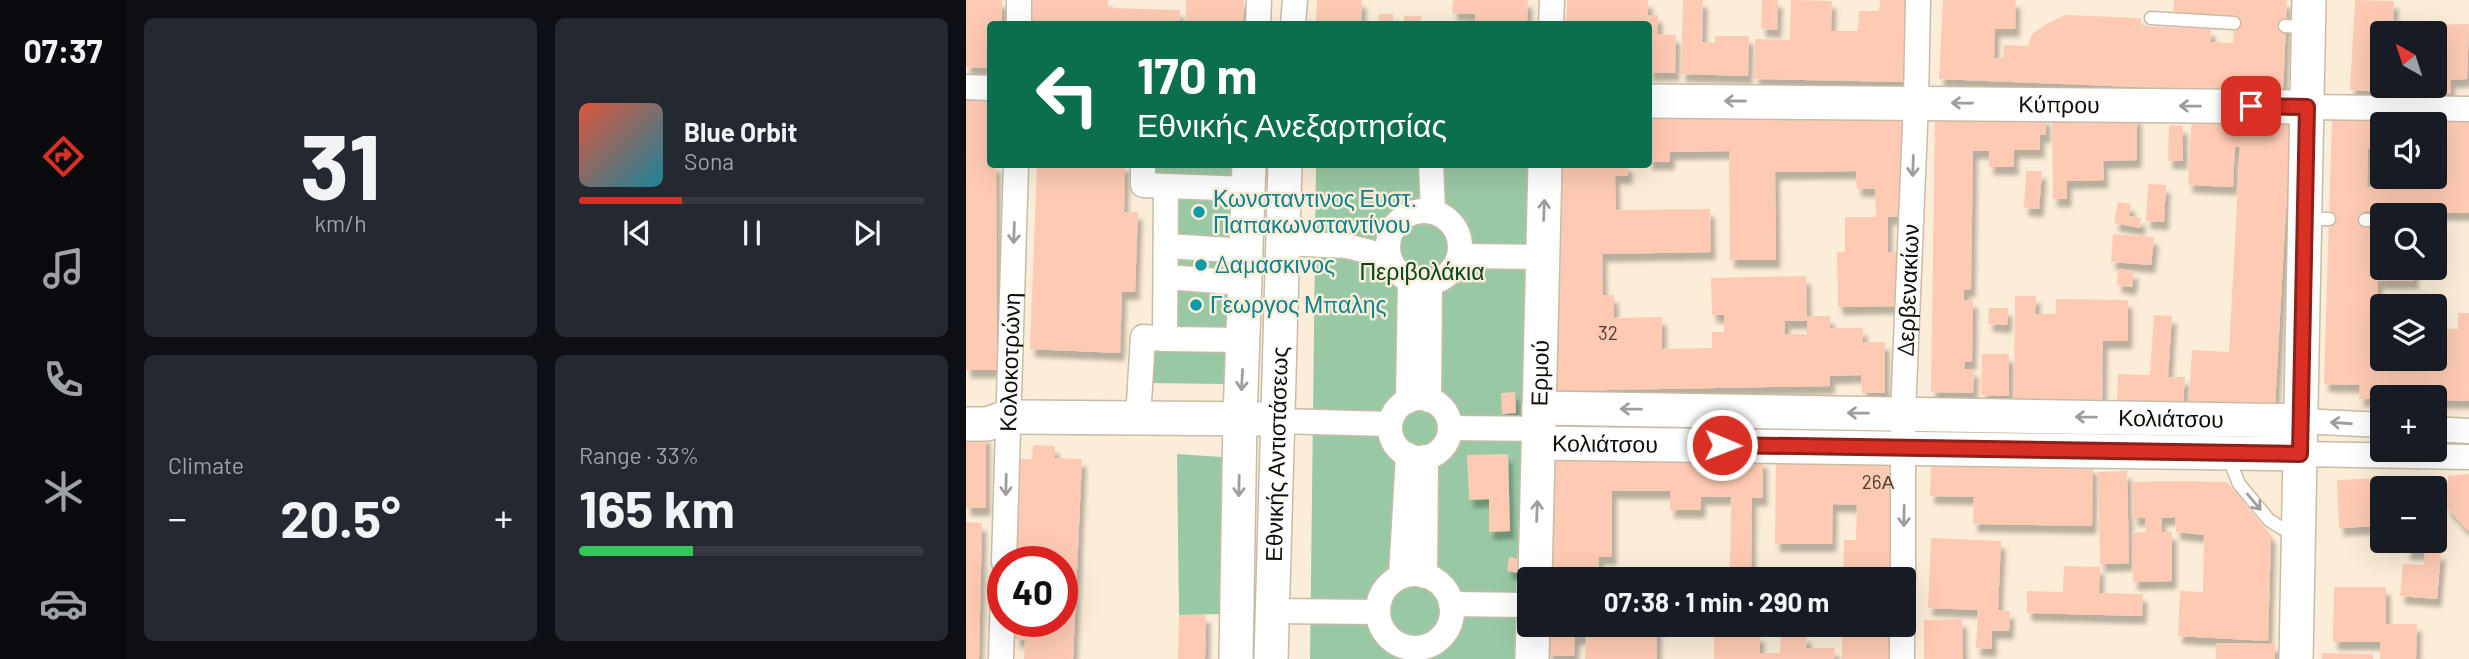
<!DOCTYPE html>
<html lang="en">
<head>
<meta charset="utf-8">
<style>
	:root { --surface:#171b24; --page:#242831; --text:#f1f3f6; --muted:#9ea1a6; --line:#363941; --accent:#d93025 }
	body { margin:0; font-family:Barlow,sans-serif; background:var(--page); color:var(--text); height:100vh; display:flex; flex-direction:column; font-size:26px; white-space:nowrap }
	* { box-sizing:border-box; margin:0 }
	p { font-size:23px; color:var(--muted) }
	.icon { flex:none; width:38px; height:38px; fill:none; stroke:currentColor; stroke-width:2; stroke-linecap:round; stroke-linejoin:round }
	.map { position:relative; flex:1; overflow:hidden }
	.side { display:flex; flex-direction:column; gap:18px; padding:18px; background:#0d0f14; width:840px }
	.side>* { flex:none }
	.top-card { position:absolute; left:21px; top:21px; width:665px; height:147px; border-radius:7px; box-shadow:0 7px 28px #0002; background:#0b6e4f; color:#fff; overflow:hidden }
	.needle { width:46px; rotate:321deg }
	.tools { position:absolute; left:1404px; top:21px; display:grid; gap:14px }
	.tools a { display:grid; place-items:center; width:77px; height:77px; border-radius:7px; background:var(--surface); box-shadow:0 7px 28px #0002; font-size:35px }
	.speed { position:absolute; left:21px; top:546px; display:flex; gap:14px; font-size:35px; font-weight:700; text-align:center }
	.speed>* { display:grid; place-content:center; width:91px; height:91px; border-radius:50%; background:var(--surface); box-shadow:0 7px 28px #0002; line-height:1 }
	.speed .limit { border:10px solid #d22; background:#fff; color:#111 }
	.pin { position:absolute; display:grid; place-items:center; width:60px; height:60px; color:#fff; margin:-30px; border-radius:14px; box-shadow:0 4px 10px #0006 }
	.me { position:absolute; width:77px; margin:-38px; rotate:91deg; stroke-linejoin:round; filter:drop-shadow(0 0 5px #0008) }
	.turn { display:flex; align-items:center; gap:24px; height:147px; padding:0 35px; font-size:32px }
	.turn .icon { width:91px; height:91px; stroke-width:2.5 }
	.turn b { display:block; font-size:49px; line-height:60px }
	.big { font-size:52px; font-weight:700; line-height:1.1 }
	.side .card { flex:1; display:flex; flex-direction:column; justify-content:center; gap:10px; min-width:0; padding:0 24px; border-radius:10px; background:var(--page) }
	.side .dial { align-items:center; gap:0 }
	.dial b { font-size:91px; line-height:1 }
	.song { display:flex; align-items:center; gap:21px }
	.cover { width:84px; height:84px; border-radius:10px; background:linear-gradient(135deg,hsl(10 70% 55%),hsl(190 70% 35%)) }
	.played { height:7px; border-radius:4px; background:linear-gradient(90deg,var(--accent) 30%,var(--line) 30%) }
	.keys { display:flex; justify-content:space-around; direction:ltr }
	.heat { display:flex; justify-content:space-between; align-items:center; font-size:38px; direction:ltr }
	.charge { height:10px; border-radius:5px; background:linear-gradient(90deg,#34c759 33%,var(--line) 0) }
	.side .tiles { flex:1; display:grid; gap:18px; grid-template-columns:repeat(2,1fr) }
	.trip { position:absolute; left:551px; top:567px; width:399px; height:70px; border-radius:7px; background:var(--surface); box-shadow:0 7px 28px #0002; font-weight:700; line-height:70px; text-align:center }
	main { display:flex; flex:1; min-height:0 }
	.tabs { display:flex; flex-direction:column; width:126px; justify-content:space-around; align-items:center; background:#090b0e; color:var(--muted) }
	.tabs .icon { width:49px; height:49px }
	.tabs .current { color:var(--accent) }
	.tabs b { font-size:32px; color:var(--text) }
	.map>svg:first-child { display:block }
	.green { fill:#99c9a4 }
	.building { fill:#fecab3; fill-rule:evenodd; filter:url(#shadow) }
	.lines { fill:none; stroke-linecap:round; stroke-linejoin:round }
	.lane-casing { stroke:#c9bca7; stroke-width:15 }
	.street-casing { stroke:#c9bca7; stroke-width:27 }
	.secondary-casing { stroke:#c9bca7; stroke-width:36 }
	.lane { stroke:#fff; stroke-width:12 }
	.street { stroke:#fff; stroke-width:24 }
	.secondary { stroke:#fff; stroke-width:33 }
	.oneway { stroke:#a09e9c }
	.route-casing { stroke:#8d1f18; stroke-width:18 }
	.route { stroke:#d93025; stroke-width:12 }
	.culture-dot { fill:#0f9aa8; stroke:#fbedd7; stroke-width:2.5 }
	.labels { text-anchor:middle; stroke-width:5; stroke-linejoin:round; paint-order:stroke }
	.number-label { font-size:19px; fill:#4d3c32 }
	.street-label { font-size:23px; fill:#120d07; stroke:#fbedd7 }
	.culture-label { font-size:23px; fill:#0d838f; stroke:#fbedd7; text-anchor:start }
	.park-label { font-size:23px; fill:#00461f; stroke:#fbedd7 }
</style>
</head>
<body>
<main>
<nav class="tabs">
<b>07:37</b>
<svg class="icon current" aria-label="directions" viewBox="0 0 24 24"><path d="M12 3l9 9-9 9-9-9zM9 14v-3h6M13 9l2 2-2 2"/></svg>
<svg class="icon" aria-label="music" viewBox="0 0 24 24"><path d="M9 18V5l10-2v13"/><circle cx="6" cy="18" r="3"/><circle cx="16" cy="16" r="3"/></svg>
<svg class="icon" aria-label="phone" viewBox="0 0 24 24"><path d="M5 4h4l2 5-3 2q2 4 5 5l2-3 5 2v4C11 20 4 13 5 4z"/></svg>
<svg class="icon" aria-label="climate" viewBox="0 0 24 24"><path d="M12 3v18M4 7l16 10M4 17L20 7"/></svg>
<svg class="icon" aria-label="car" viewBox="0 0 24 24"><path d="M5 17H2v-5l4-1 3-4h7l3 4 3 1v5h-3M9 17h6M6 11h13"/><circle cx="7" cy="17" r="2"/><circle cx="17" cy="17" r="2"/></svg>
</nav>
<section class="side">
<div class="tiles">
<div class="card dial"><b>31</b><p>km/h</p></div>
<div class="card">
<div class="song"><i class="cover"></i><div><b>Blue Orbit</b><p>Sona</p></div></div>
<div class="played"></div>
<div class="keys"><svg class="icon" aria-label="previous" viewBox="0 0 24 24"><path d="M18 5L8 12l10 7zM5 5v14"/></svg><svg class="icon" aria-label="pause" viewBox="0 0 24 24"><path d="M8 5v14M16 5v14"/></svg><svg class="icon" aria-label="next" viewBox="0 0 24 24"><path d="M6 5l10 7-10 7zM19 5v14"/></svg></div>
</div>
<div class="card"><p>Climate</p>
<div class="heat"><a>−</a><b class="big">20.5°</b><a>+</a></div>
</div>
<div class="card"><p>Range · 33%</p><b class="big">165 km</b><div class="charge"></div></div>
</div>
</section>
<div class="map">
<svg width="1503" height="659" viewBox="0 0 1503 659">
	<defs>
		<filter id="shadow"><feDropShadow dx="4.5" dy="8" stdDeviation="2" flood-color="#0004"/></filter>
	</defs>
	<rect width="100%" height="100%" fill="#fbedd7"/>
	<g class="green">
		<polygon points="182,165 265,165 259,384 180,383 181,345 206,347 211,176 182,176"/>
		<polygon points="350,165 566,165 548,659 344,659"/>
		<polygon points="211,454 256,457 254,614 213,615"/>
	</g>
	<g class="building">
		<polygon points="0,0 36,0 36,24 24,24 24,68 0,67"/>
		<polygon points="63,0 142,0 142,8 214,10 214,24 63,24"/>
		<polygon points="220,0 278,0 277,24 220,24"/>
		<polygon points="351,0 396,0 395,24 350,24"/>
		<polygon points="487,0 562,0 561,24 509,24 509,14 486,13"/>
		<polygon points="601,0 682,0 682,15 692,15 691,34 710,35 709,73 682,73 682,24 600,24"/>
		<polygon points="717,0 737,0 736,42 749,43 749,36 783,36 782,76 715,74"/>
		<polygon points="796,0 812,0 811,30 795,29"/>
		<polygon points="825,0 866,1 865,31 892,31 893,11 913,11 914,0 945,0 943,82 788,79 789,39 824,40"/>
		<polygon points="977,0 1050,0 1049,29 1029,29 1028,58 1037,58 1038,45 1062,46 1066,34 1077,26 1099,15 1175,18 1175,26 1245,29 1245,42 1267,43 1268,19 1207,17 1208,0 1321,0 1317,93 973,79"/>
		<polygon points="1389,0 1428,1 1427,25 1420,25 1420,33 1416,33 1416,86 1436,86 1436,93 1384,90"/>
		<polygon points="413,14 427,14 427,24 412,24"/>
		<polygon points="438,16 456,16 455,24 438,24"/>
		<polygon points="1503,24 1501,79 1484,80 1485,94 1447,94 1446,86 1468,86 1468,33 1460,33 1459,25"/>
		<polygon points="24,93 24,164 30,164 31,370 0,370 0,94"/>
		<polygon points="939,111 940,216 922,217 922,252 937,252 938,306 872,307 871,252 879,252 879,217 910,217 909,189 891,189 890,171 809,172 810,260 764,260 763,151 704,152 704,162 682,162 682,114"/>
		<polygon points="1226,114 1325,119 1309,406 1223,401 1226,350 1263,352 1274,147 1269,147 1267,187 1222,185"/>
		<polygon points="969,116 1080,117 1080,135 1074,135 1074,150 1048,150 1048,167 1023,167 1023,151 1007,151 1005,289 998,290 998,300 1007,300 1006,362 999,362 998,369 1008,369 1007,393 965,392"/>
		<polygon points="1171,116 1171,160 1137,161 1138,180 1101,181 1101,199 1087,199 1086,117"/>
		<path d="M1366,119L1503,122V213L1399,211V223L1416,224V268H1448V281H1412L1411,326L1416,327V359H1468V328L1492,329V313H1503V401L1468,400V397L1393,399L1394,385L1358,384ZM1416,124H1468V161H1476L1475,177H1466V189L1401,187L1402,149H1416Z"/>
		<polygon points="1203,125 1217,126 1217,161 1202,161"/>
		<polygon points="71,164 159,164 158,212 172,212 169,292 156,292 154,353 64,349"/>
		<path d="M592,164H662V176H649L650,210L744,209L745,252L636,254L637,295H648V318L696,317V349L746,348V332H758V315H746L745,278L840,276L841,316H864V328H897V342H919V393H896L895,375L864,376V386L588,391ZM819,321H841V334H819Z"/>
		<polygon points="1060,171 1076,171 1073,209 1058,208"/>
		<polygon points="1182,184 1200,185 1198,222 1180,221"/>
		<polygon points="1152,202 1165,204 1163,216 1175,218 1174,228 1148,223"/>
		<polygon points="1147,234 1188,237 1185,265 1145,262"/>
		<polygon points="1152,269 1168,271 1166,287 1151,285"/>
		<polygon points="1049,296 1070,296 1069,314 1090,314 1090,299 1162,300 1162,341 1137,341 1136,401 1048,401"/>
		<polygon points="1023,308 1042,308 1041,325 1022,324"/>
		<polygon points="1188,315 1206,316 1202,377 1219,377 1217,403 1151,400 1152,374 1184,375"/>
		<polygon points="1016,354 1043,354 1043,396 1015,395"/>
		<polygon points="549,392 550,413 536,414 535,393"/>
		<rect x="0" y="435" width="20" height="73"/>
		<polygon points="67,445 89,446 89,458 116,459 107,659 58,659 59,640 49,639 50,621 96,621 96,562 47,562 52,459 66,459"/>
		<polygon points="542,454 544,531 523,532 523,499 503,500 501,455"/>
		<polygon points="585,457 797,460 797,498 786,498 785,579 764,579 765,497 735,497 735,510 704,510 704,491 646,491 646,557 633,557 632,575 692,576 692,579 582,579"/>
		<polygon points="810,457 934,459 932,579 877,579 878,540 890,540 891,505 867,504 866,544 809,544"/>
		<polygon points="965,462 1127,466 1126,526 1007,524 1008,497 964,496"/>
		<polygon points="1161,471 1163,563 1134,564 1132,472"/>
		<polygon points="1503,474 1503,528 1502,531 1480,507 1482,476"/>
		<polygon points="1413,478 1416,515 1412,515 1412,526 1373,528 1371,480"/>
		<polygon points="1209,481 1261,482 1305,536 1302,641 1212,636 1214,591 1237,592 1238,535 1210,532 1209,517 1195,518 1196,532 1206,532 1206,581 1167,582 1166,533 1180,532 1179,518 1167,518 1166,482"/>
		<rect x="1468" y="487" width="5" height="31"/>
		<polygon points="0,522 16,523 13,659 0,659"/>
		<polygon points="965,538 1035,541 1032,610 1044,611 1043,631 1026,631 1026,649 1010,648 1012,610 962,608"/>
		<polygon points="1440,541 1457,541 1458,552 1440,552"/>
		<polygon points="1459,551 1475,552 1471,599 1434,596 1437,564 1458,565"/>
		<polygon points="543,557 553,559 553,573 541,571"/>
		<polygon points="1098,566 1134,567 1133,593 1177,594 1176,616 1061,613 1061,591 1097,592"/>
		<polygon points="1368,587 1420,587 1420,624 1451,624 1450,659 1414,659 1414,642 1367,642"/>
		<polygon points="213,615 240,615 239,659 212,659"/>
		<polygon points="996,619 997,659 958,659 958,620"/>
		<polygon points="582,625 691,625 691,659 619,659 620,637 609,637 608,656 581,655"/>
		<rect x="876" y="625" width="55" height="34"/>
		<polygon points="748,633 794,634 794,653 814,653 815,635 841,635 840,648 869,648 868,659 748,659"/>
		<polygon points="1250,643 1309,644 1309,659 1250,659"/>
		<polygon points="1356,653 1407,654 1407,659 1356,659"/>
	</g>
	<g class="lines">
		<defs>
			<g id="lane">
				<polyline points="1185,18 1268,23"/>
				<polyline points="1319,26 1342,28"/>
				<polyline points="1339,219 1363,219"/>
				<polyline points="1399,220 1416,220"/>
				<polyline points="1266,453 1267,469 1273,484 1303,520 1317,529 1329,531"/>
			</g>
			<g id="street">
				<polyline points="53,0 53,24"/>
				<polyline points="292,24 293,0"/>
				<polyline points="327,24 329,0"/>
				<polyline points="585,24 586,0"/>
				<polyline points="0,87 24,88"/>
				<polyline points="1341,107 1503,109"/>
				<polyline points="465,164 467,211"/>
				<polyline points="200,186 282,189"/>
				<circle cx="458" cy="247" r="36"/>
				<polyline points="318,243 381,246 423,257"/>
				<polyline points="201,246 280,251"/>
				<polyline points="494,256 576,257"/>
				<polyline points="200,277 278,283"/>
				<polyline points="199,339 278,340"/>
				<circle cx="454" cy="428" r="30"/>
				<polyline points="463,400 464,283"/>
				<polyline points="442,401 444,281"/>
				<polyline points="172,418 177,337 199,339 200,186 177,185 177,164"/>
				<polyline points="311,421 424,424"/>
				<polyline points="1335,421 1416,425"/>
				<polyline points="484,428 572,429"/>
				<polyline points="1468,429 1503,431"/>
				<polyline points="1334,454 1503,457"/>
				<path id="s1" d="M38,562L50,164"/>
				<circle cx="449" cy="611" r="37"/>
				<polyline points="459,576 460,457"/>
				<polyline points="435,577 442,455"/>
				<path id="s2" d="M937,579V414L950,102L952,0"/>
				<polyline points="485,604 564,605"/>
				<polyline points="306,611 412,612"/>
				<polyline points="35,659 37,596"/>
				<polyline points="936,659 936,625"/>
			</g>
			<g id="secondary">
				<path id="s3" d="M682,101L1341,107"/>
				<path id="s4" d="M573,408L1335,421"/>
				<polyline points="0,424 21,424 41,417 295,419"/>
				<path id="s5" d="M573,443L1334,454"/>
				<path id="s6" d="M569,579L579,164"/>
				<polyline points="270,659 274,418 283,164"/>
				<path id="s7" d="M305,659L319,164"/>
				<polyline points="566,659 567,625"/>
				<polyline points="1330,659 1343,0"/>
			</g>
		</defs>
		<use href="#lane" class="lane-casing"/>
		<use href="#street" class="street-casing"/>
		<use href="#secondary" class="secondary-casing"/>
		<use href="#lane" class="lane"/>
		<use href="#street" class="street"/>
		<use href="#secondary" class="secondary"/>
	</g>
	<defs><path id="oneway-shaft" d="M-6 0H5M1.5-3L5.5 0L1.5 3" fill="none" stroke-width="1.6" stroke-linecap="round" stroke-linejoin="round" transform="scale(1.75)"/></defs>
	<g class="oneway">
		<use href="#oneway-shaft" transform="translate(769 101) rotate(-180)"/>
		<use href="#oneway-shaft" transform="translate(996 103) rotate(-179)"/>
		<use href="#oneway-shaft" transform="translate(1224 106) rotate(-179)"/>
		<use href="#oneway-shaft" transform="translate(947 166) rotate(92)"/>
		<use href="#oneway-shaft" transform="translate(578 210) rotate(-88)"/>
		<use href="#oneway-shaft" transform="translate(48 233) rotate(92)"/>
		<use href="#oneway-shaft" transform="translate(276 380) rotate(93)"/>
		<use href="#oneway-shaft" transform="translate(665 409) rotate(-179)"/>
		<use href="#oneway-shaft" transform="translate(892 413) rotate(-179)"/>
		<use href="#oneway-shaft" transform="translate(1120 417) rotate(-179)"/>
		<use href="#oneway-shaft" transform="translate(1375 423) rotate(-176)"/>
		<use href="#oneway-shaft" transform="translate(40 485) rotate(91)"/>
		<use href="#oneway-shaft" transform="translate(273 486) rotate(91)"/>
		<use href="#oneway-shaft" transform="translate(1288 502) rotate(50)"/>
		<use href="#oneway-shaft" transform="translate(571 511) rotate(-88)"/>
		<use href="#oneway-shaft" transform="translate(938 516) rotate(91)"/>
	</g>
	<g class="lines">
		<defs>
			<polyline id="route" points="756,445 1334,454 1341,107 1285,106"/>
		</defs>
		<use href="#route" class="route-casing"/>
		<use href="#route" class="route"/>
	</g>
	<g class="culture-dot">
		<circle cx="233" cy="212" r="7"/>
		<circle cx="235" cy="265" r="7"/>
		<circle cx="230" cy="305" r="7"/>
	</g>
	<g class="labels">
		<g class="number-label">
			<text x="642" y="340">32</text>
			<text x="912" y="489">26Α</text>
		</g>
		<g class="street-label">
			<text dy="8" stroke="none"><textPath href="#s3" startOffset="411">Κύπρου</textPath></text>
			<text dy="8" stroke="none"><textPath href="#s2" startOffset="289">Δερβενακίων</textPath></text>
			<text dy="8" stroke="none"><textPath href="#s1" startOffset="200">Κολοκοτρώνη</textPath></text>
			<text dy="8" stroke="none"><textPath href="#s6" startOffset="206">Ερμού</textPath></text>
			<text dy="8" stroke="none"><textPath href="#s4" startOffset="632">Κολιάτσου</textPath></text>
			<text dy="8" stroke="none"><textPath href="#s5" startOffset="66">Κολιάτσου</textPath></text>
			<text dy="8" stroke="none"><textPath href="#s7" startOffset="205">Εθνικής Αντιστάσεως</textPath></text>
		</g>
		<g class="culture-label">
			<text x="247" y="207">Κωνσταντινος Ευστ.<tspan x="247" dy="26">Παπακωνσταντίνου</tspan></text>
			<text x="249" y="273">Δαμασκινος</text>
			<text x="244" y="313">Γεωργος Μπαλης</text>
		</g>
		<g class="park-label">
			<text x="456" y="280">Περιβολάκια</text>
		</g>
	</g>
</svg>
<div class="tools">
<a><svg class="needle" viewBox="-14 -14 28 28"><path d="M0-13l5 13h-10z" fill="#e53935"/><path d="M0 13l5-13h-10z" fill="#9ea1a6"/></svg></a>
<a><svg class="icon" aria-label="sound" viewBox="0 0 24 24"><path d="M4 9h4l5-4v14l-5-4H4zM17 9q2 3 0 6"/></svg></a>
<a><svg class="icon" aria-label="search" viewBox="0 0 24 24"><circle cx="10" cy="10" r="6"/><path d="M15 15l6 6"/></svg></a>
<a><svg class="icon" aria-label="layers" viewBox="0 0 24 24"><path d="M12 4l9 5-9 5-9-5zM3 14l9 5 9-5"/></svg></a>
<a>+</a>
<a>−</a>
</div>
<div class="speed"><div class="limit">40</div></div>
<div class="pin" style="left:1285px;top:106px;background:#d93025"><svg class="icon" aria-label="arrive" viewBox="0 0 24 24"><path d="M6 21V4h12l-3 4 3 4H6"/></svg></div>
<svg class="me" style="left:756px;top:445px" viewBox="-20 -20 40 40"><circle r="17" fill="#d93025" stroke="#fff" stroke-width="3"/><path d="M0-11L8 9 0 5-8 9z" fill="#fff"/></svg>
<div class="trip">07:38 · 1 min · 290 m</div>
<div class="top-card">
<div class="turn"><svg class="icon" aria-label="left" viewBox="0 0 24 24"><path d="M17 20v-9H6M10 6l-5 5 5 5"/></svg><div><b>170 m</b>Εθνικής Ανεξαρτησίας</div></div>
</div>
</div>
</main>
</body>
</html>
